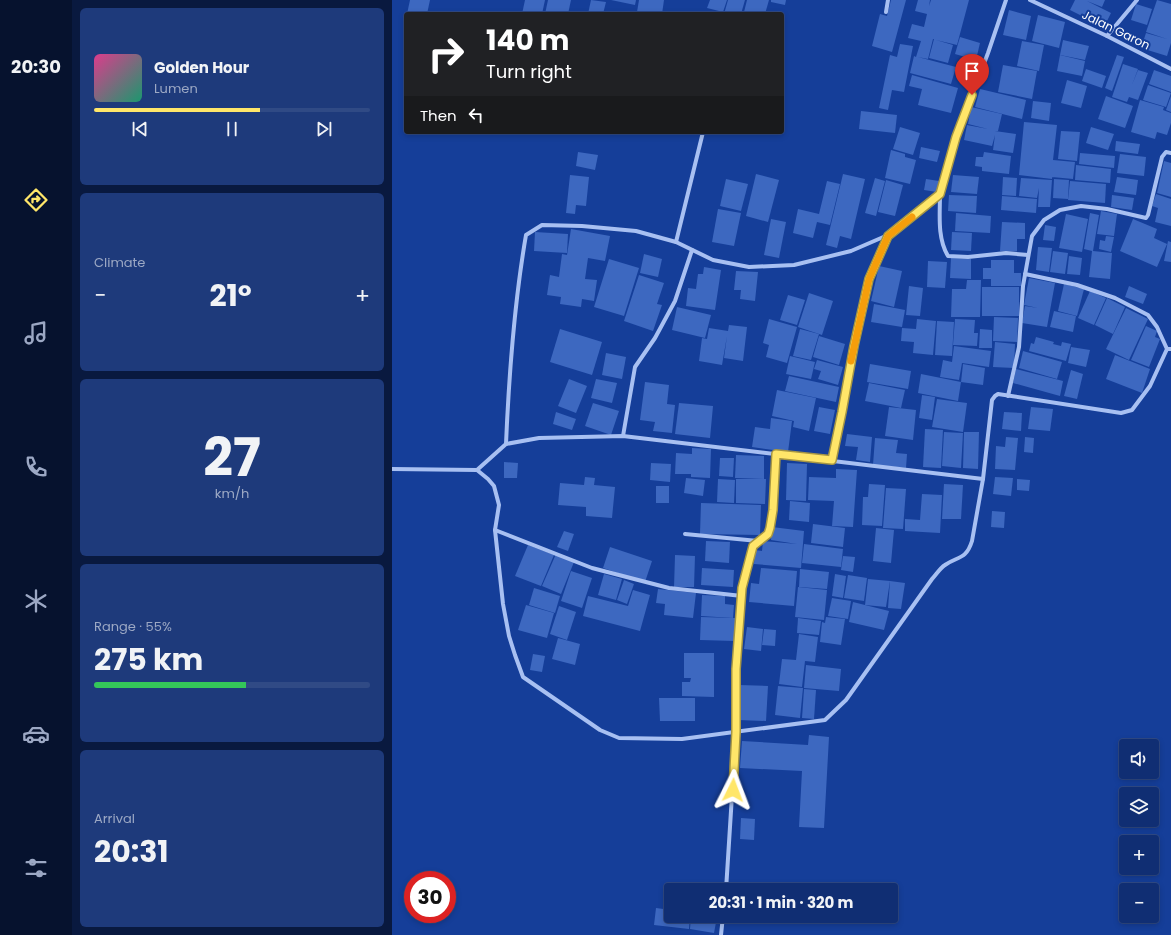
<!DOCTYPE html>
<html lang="en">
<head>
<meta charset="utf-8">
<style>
	:root { --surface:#102e73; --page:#1e3a7b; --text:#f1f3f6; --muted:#9ca8c4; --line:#304a85; --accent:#ffe669 }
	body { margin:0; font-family:Poppins,sans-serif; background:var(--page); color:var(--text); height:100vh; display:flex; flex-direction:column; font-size:15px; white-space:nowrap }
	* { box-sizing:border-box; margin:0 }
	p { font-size:13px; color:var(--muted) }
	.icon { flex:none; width:22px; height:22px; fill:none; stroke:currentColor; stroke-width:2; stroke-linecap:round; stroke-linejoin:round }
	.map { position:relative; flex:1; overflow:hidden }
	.side { display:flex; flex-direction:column; gap:8px; padding:8px; background:#09193f; width:320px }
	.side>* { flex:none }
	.top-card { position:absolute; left:12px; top:12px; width:380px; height:122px; border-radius:4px; box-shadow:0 2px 6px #0003,0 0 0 1px var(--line); background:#202124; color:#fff; overflow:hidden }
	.fabs { position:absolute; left:727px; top:739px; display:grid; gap:8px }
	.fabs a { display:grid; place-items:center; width:40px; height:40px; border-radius:4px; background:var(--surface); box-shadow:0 2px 6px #0003,0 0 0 1px var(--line); font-size:20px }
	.speed { position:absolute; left:12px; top:871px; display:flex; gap:8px; font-size:20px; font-weight:700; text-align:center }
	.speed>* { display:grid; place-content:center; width:52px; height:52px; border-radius:50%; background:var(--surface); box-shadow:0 2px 6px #0003,0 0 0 1px var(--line); line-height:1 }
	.speed .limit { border:6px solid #d22; background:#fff; color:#111 }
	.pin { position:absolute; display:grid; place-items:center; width:34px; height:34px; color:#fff; margin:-41px -17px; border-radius:50% 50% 50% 0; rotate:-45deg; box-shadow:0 0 4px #0007 }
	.pin .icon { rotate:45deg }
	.me { position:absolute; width:44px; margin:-22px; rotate:3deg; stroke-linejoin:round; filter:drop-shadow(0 0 3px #0008) }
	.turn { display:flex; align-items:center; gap:14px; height:84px; padding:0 16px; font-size:18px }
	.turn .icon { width:52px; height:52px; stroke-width:2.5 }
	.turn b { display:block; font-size:28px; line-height:34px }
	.then { display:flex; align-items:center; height:38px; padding:0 16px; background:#0003; gap:8px; font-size:15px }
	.big { font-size:30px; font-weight:700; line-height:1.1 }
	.side .tile { flex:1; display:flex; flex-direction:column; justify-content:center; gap:6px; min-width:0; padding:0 14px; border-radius:6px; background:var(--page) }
	.side .dial { align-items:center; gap:0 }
	.dial b { font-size:52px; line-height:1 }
	.song { display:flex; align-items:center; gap:12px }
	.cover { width:48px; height:48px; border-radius:6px; background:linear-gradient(135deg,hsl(330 70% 55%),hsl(160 70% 35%)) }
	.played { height:4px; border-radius:2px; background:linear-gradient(90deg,var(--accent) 60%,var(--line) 60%) }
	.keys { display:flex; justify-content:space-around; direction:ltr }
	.heat { display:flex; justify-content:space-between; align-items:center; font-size:22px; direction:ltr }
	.charge { height:6px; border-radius:3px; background:linear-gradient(90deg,#34c759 55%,var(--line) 0) }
	.trip { position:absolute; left:272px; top:883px; width:234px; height:40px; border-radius:4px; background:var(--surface); box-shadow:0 2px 6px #0003,0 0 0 1px var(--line); font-weight:700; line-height:40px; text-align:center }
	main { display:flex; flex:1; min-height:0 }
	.tabs { display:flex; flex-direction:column; width:72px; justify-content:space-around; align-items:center; background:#06122e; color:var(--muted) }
	.tabs .icon { width:28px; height:28px }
	.tabs .selected { color:var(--accent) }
	.tabs b { font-size:18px; color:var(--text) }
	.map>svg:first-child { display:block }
	.building { fill:#3d68c0 }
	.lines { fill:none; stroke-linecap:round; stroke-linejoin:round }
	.minor { stroke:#a8c0f2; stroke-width:4 }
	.route-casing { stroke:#a69644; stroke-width:10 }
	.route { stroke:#ffe669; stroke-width:7 }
	.slow { stroke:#f59e0b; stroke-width:7 }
	.labels { text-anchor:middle; stroke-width:4; stroke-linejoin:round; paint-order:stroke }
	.street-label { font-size:12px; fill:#fff; stroke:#153e99 }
</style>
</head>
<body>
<main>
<nav class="tabs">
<b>20:30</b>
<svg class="icon selected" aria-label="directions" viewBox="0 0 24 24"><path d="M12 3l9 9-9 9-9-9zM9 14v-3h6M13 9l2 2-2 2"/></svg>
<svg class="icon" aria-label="music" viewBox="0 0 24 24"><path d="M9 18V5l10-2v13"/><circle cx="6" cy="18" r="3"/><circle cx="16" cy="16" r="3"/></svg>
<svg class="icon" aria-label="phone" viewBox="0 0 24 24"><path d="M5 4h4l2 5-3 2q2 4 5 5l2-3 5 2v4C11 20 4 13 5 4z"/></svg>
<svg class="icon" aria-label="climate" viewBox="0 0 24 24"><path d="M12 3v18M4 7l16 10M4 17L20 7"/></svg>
<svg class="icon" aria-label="car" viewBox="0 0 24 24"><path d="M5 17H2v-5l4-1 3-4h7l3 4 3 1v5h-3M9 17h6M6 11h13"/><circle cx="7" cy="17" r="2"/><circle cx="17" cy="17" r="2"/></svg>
<svg class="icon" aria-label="filters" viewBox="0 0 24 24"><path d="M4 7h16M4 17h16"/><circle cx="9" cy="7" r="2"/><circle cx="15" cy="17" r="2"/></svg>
</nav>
<section class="side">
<div class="tile">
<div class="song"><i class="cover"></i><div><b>Golden Hour</b><p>Lumen</p></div></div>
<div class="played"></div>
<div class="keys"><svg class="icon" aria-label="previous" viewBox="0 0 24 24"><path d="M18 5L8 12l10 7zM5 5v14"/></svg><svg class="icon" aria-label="pause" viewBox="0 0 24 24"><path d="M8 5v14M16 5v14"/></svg><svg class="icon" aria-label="next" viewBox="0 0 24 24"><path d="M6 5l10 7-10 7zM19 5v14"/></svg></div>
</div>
<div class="tile"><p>Climate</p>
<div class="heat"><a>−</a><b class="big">21°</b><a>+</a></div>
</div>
<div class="tile dial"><b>27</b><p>km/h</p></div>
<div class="tile"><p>Range · 55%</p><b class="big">275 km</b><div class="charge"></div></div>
<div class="tile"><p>Arrival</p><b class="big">20:31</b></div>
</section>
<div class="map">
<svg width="779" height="935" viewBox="0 0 779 935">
	<rect width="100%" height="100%" fill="#153e99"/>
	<g class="building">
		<polygon points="18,0 38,0 35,14 15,14"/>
		<polygon points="133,0 153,0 150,14 130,14"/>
		<polygon points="156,0 179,0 176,14 153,14"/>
		<polygon points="199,0 214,2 211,14 196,14"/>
		<polygon points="219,0 244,0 243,5"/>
		<polygon points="247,0 272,0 270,14 245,12"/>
		<polygon points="318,0 335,0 331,12 315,8"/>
		<polygon points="336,0 353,0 349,14 332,14"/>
		<polygon points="355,0 377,0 373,14 362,14 352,12"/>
		<polygon points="379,0 394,0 393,5 379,2"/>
		<polygon points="499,0 514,0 500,52 480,46 488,14 495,16"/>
		<polygon points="526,0 538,0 537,6 539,0 577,0 565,45 544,40 561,45 556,63 537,58 542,39 541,39 536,59 526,57 564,67 559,84 518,73 522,56 524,57 529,41 516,38 520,24 532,27 535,14 523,11"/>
		<polygon points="683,0 713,0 710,7 695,1 719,13 712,27 678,10"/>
		<polygon points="765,0 779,4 779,43 775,56 749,48 754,33 775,39 754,32"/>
		<polygon points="744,4 760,9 755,25 739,20"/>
		<polygon points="617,10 639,16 634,40 611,35"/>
		<polygon points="646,15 673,22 667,48 640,41"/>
		<polygon points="568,37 588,43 584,60 563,54"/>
		<polygon points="671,40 697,46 693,60 668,55"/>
		<polygon points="630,41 652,45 647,71 625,66"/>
		<polygon points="508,44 521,46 512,92 500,90 496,110 487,108 498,55 505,57"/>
		<polygon points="668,55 693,61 690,76 665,71"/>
		<polygon points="725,55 732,57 720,91 713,88"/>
		<polygon points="731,64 746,69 740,85 746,70 756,73 746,100 737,97 735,102 720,97"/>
		<polygon points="611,65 645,71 640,99 606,92"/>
		<polygon points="694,69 714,76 710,88 690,81"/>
		<polygon points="762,70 779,76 779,92 757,84"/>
		<polygon points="520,75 566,88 559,113 526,105 530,89 517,86"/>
		<polygon points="675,80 695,86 689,108 669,103"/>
		<polygon points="756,85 779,93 774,107 751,100"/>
		<polygon points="588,89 634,100 630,119 583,107"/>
		<polygon points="714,96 741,106 733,128 706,119"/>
		<polygon points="779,96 779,112 774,110"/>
		<polygon points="748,100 772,107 771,110 779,113 779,123 775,135 765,132 763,139 739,132"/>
		<polygon points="641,101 659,103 657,121 639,118"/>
		<polygon points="579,107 610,114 606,131 603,131 624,134 621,153 601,150 603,135 600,146 572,140 575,125 596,129 576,124"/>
		<polygon points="469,111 505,115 503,133 467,129"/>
		<polygon points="632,122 665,125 661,160 683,162 681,179 660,177 661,163 660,179 627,175"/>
		<polygon points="508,127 528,133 521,155 501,149"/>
		<polygon points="699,127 722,134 716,150 694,143"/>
		<polygon points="669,131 688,132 685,161 666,159"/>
		<polygon points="724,141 748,144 746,154 723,151"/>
		<polygon points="529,147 548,151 545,162 527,158"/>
		<polygon points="499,150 513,154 513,157 524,160 518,184 493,178"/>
		<polygon points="186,152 206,155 203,170 184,166"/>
		<polygon points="592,152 619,156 617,174 590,171 590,167 583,166 584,157 591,157"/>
		<polygon points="688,153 723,156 722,168 687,164"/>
		<polygon points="728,154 754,157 752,176 725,173"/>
		<polygon points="772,161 779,163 779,197 765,193"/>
		<polygon points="684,165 719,169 718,183 683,180"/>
		<polygon points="364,174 387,180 376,222 354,216"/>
		<polygon points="451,174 473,179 459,239 448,236 445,248 434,245"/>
		<polygon points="178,175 197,177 194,206 184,205 183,214 174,213"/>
		<polygon points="561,175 587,177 585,194 559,192"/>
		<polygon points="611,177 625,178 624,196 610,195"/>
		<polygon points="725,177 746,180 744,195 722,192"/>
		<polygon points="483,178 493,181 484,216 473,213"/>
		<polygon points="629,178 660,180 658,207 646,207 647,188 645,198 627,196"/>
		<polygon points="334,179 356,184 349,211 328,206"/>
		<polygon points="534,179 547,181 545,192 532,190"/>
		<polygon points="662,179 677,180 676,199 661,198"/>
		<polygon points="494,180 511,185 503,216 486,212"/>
		<polygon points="435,181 448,184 438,225 425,222 421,238 401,233 406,209 427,214"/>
		<polygon points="678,181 714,184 713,203 676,200"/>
		<polygon points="764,194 779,199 779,226 763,222 766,208 760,206"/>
		<polygon points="557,195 585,196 584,213 556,211"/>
		<polygon points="720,195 742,198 740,210 719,207"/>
		<polygon points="610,196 645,199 644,213 609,210"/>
		<polygon points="326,209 349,213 342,246 320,242"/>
		<polygon points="709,211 725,214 722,236 705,234"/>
		<polygon points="564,213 599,216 598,233 563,231"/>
		<polygon points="698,213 707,215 701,251 720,253 718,279 697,277 700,251 692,249"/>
		<polygon points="674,214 696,219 690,252 667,248"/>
		<polygon points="379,219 394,222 387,258 372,255"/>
		<polygon points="741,219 765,229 762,238 775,244 765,267 728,251"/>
		<polygon points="610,222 633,223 633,239 625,239 625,251 608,251"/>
		<polygon points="653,225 664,227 662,241 651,240"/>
		<polygon points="179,229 218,236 213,261 196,258 193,279 205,280 202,301 190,299 189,307 168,304 169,297 155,295 158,275 167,277 170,254 175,255"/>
		<polygon points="143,232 176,234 175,253 142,251"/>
		<polygon points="560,232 580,233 579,251 559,250"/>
		<polygon points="714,236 722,237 719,252 707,249 708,240 713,241"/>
		<polygon points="776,241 779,242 779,262 772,261"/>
		<polygon points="646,247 660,248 657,272 644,270"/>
		<polygon points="661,251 676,253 673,274 658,272"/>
		<polygon points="252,254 270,259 266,277 248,273"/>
		<polygon points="677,256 690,258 688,275 675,274"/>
		<polygon points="559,258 579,259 579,279 558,278"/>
		<polygon points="217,259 247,268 232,316 202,307"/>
		<polygon points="599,260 622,260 622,273 629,273 629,286 599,286 599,279 591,279 591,268 599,268"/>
		<polygon points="536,261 555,262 553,288 535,287"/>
		<polygon points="487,266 510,271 502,307 479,301"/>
		<polygon points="312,267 329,270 323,310 294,306 296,288 304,289 306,274 311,274"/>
		<polygon points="344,271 366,272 363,301 348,299 349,290 342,290"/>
		<polygon points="247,275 272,283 265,304 270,305 261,331 232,321"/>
		<polygon points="637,278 663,283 655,327 630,323 633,306 646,308 632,305"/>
		<polygon points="575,280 589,280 588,317 559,317 560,289 574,289"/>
		<polygon points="672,284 692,289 685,316 666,311"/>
		<polygon points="517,286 531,288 528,316 514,315"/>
		<polygon points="737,286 755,294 751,304 733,297"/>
		<rect x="590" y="287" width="37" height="29"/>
		<polygon points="698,291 714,298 702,325 686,318"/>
		<polygon points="417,293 441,301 430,335 406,327"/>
		<polygon points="396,295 413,300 405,325 388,320"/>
		<polygon points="715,298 733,307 721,334 703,325"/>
		<polygon points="482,304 513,310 510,327 479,322"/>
		<polygon points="285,307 319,315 313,338 280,330"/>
		<polygon points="734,308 756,319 737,360 714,349"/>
		<polygon points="662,311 684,316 681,332 658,327"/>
		<polygon points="602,317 626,318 625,342 601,341"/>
		<polygon points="377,319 405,327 395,363 374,357 377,345 371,343"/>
		<polygon points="525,319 544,321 541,355 521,353 522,342 509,341 510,328 524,329"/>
		<polygon points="563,319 583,320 582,333 586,333 585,346 561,345"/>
		<polygon points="545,321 562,322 560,356 543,355"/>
		<polygon points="337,325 355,327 351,361 332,358 335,336 330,365 307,361 310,338 315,339 317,328 336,331"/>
		<polygon points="754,326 765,331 763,337 768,339 757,367 739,360"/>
		<polygon points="168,329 210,342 200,375 158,362"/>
		<polygon points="408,329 427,334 419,360 401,356"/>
		<polygon points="588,329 600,330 600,348 587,348"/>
		<polygon points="427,336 453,344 447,365 421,357"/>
		<polygon points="644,337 662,342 661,344 669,346 670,342 679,344 674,361 637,351 639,343 642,344"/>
		<polygon points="603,342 623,344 622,368 601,367"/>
		<polygon points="562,346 599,351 597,367 570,363 567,380 548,377 551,360 560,362"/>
		<polygon points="679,347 698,350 694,367 676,363"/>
		<polygon points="631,351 670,362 665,379 627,368"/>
		<polygon points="214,353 234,357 230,379 210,375"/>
		<polygon points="723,355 758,369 750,393 714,379"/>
		<polygon points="398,356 423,362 419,379 394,374"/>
		<polygon points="425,360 451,367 446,385 426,379 429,371 422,369"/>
		<polygon points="478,364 519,371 516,389 475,382"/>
		<polygon points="571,364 593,368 591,385 569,382"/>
		<polygon points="624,369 671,381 668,396 621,383"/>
		<polygon points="679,370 691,374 685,399 672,396"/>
		<polygon points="529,374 569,382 566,401 526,393"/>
		<polygon points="397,376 447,387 444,402 393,391"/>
		<polygon points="177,379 195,386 184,413 166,406"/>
		<polygon points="204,379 225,383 220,403 199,398"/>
		<polygon points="253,382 277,385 275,404 283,405 280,433 261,431 263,422 248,420"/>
		<polygon points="477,383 513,390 509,408 473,401"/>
		<polygon points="385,390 424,398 417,431 401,427 402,421 380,416"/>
		<polygon points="530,395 543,397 540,420 527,418"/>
		<polygon points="545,399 575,403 571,432 540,427"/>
		<polygon points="201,403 227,411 219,435 193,426"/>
		<polygon points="287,403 321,406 318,438 283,434"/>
		<polygon points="427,407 443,410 438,434 422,431"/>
		<polygon points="497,407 524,410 521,440 493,436"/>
		<polygon points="639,407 661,409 658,431 636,429"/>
		<polygon points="164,412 184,419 180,430 161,424"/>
		<polygon points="612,412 630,413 629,431 610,429"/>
		<polygon points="379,418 400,421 396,452 360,447 363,427 378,429"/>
		<polygon points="533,429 551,430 549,468 531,467"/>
		<polygon points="552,432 571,433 569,468 550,466"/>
		<polygon points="572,432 587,432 586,469 571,468"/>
		<polygon points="455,434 480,437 478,462 464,460 466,447 453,446"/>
		<polygon points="614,437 626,438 623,470 603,469 604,446 613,447"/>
		<polygon points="633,437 642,438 641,453 632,452"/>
		<polygon points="483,438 506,440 504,453 515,454 514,468 481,465"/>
		<polygon points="300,448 319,449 318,478 299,477 299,474 283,474 284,453 300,454"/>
		<polygon points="344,455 372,456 372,479 343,478"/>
		<polygon points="328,458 342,458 341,477 327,476"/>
		<polygon points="112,462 126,463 125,478 112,478"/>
		<polygon points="259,463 279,464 278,482 258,480"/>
		<polygon points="395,463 415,464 414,501 394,500"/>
		<polygon points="444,469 465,470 461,527 440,526 442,501 416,500 417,477 444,478"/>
		<polygon points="193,477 203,478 202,485 223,487 220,518 194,516 194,507 166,505 168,483 192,485"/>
		<polygon points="603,477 621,478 619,496 601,494"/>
		<polygon points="294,478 313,480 311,496 292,493"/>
		<polygon points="326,479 343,480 342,503 325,502"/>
		<polygon points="344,479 374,479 373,504 344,503"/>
		<polygon points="625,479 638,480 637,491 625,490"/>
		<polygon points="477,484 493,485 490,526 470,525 471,497 476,497"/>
		<polygon points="552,484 571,485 569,519 550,519"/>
		<rect x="264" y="486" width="13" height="17"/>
		<polygon points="494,488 514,489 511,529 491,528"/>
		<polygon points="530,494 550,495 548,533 513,531 513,519 528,520"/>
		<polygon points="398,501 418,503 417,522 397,520"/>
		<polygon points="309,503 369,505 368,535 308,534"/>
		<polygon points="600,511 613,512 612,528 599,527"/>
		<polygon points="421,524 453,528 451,547 419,543"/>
		<polygon points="380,527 412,531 409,568 362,564 363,550 370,551 371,541 405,544 379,540"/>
		<polygon points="484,528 502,530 499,563 481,561"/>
		<polygon points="172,531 182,534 176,551 165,547"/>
		<polygon points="314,541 338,542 337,563 313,561"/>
		<polygon points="412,544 451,549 449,567 410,563"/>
		<polygon points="136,545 162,555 149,586 123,576"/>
		<polygon points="218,547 260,561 253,582 211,568"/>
		<polygon points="164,554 182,562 169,594 150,586"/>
		<polygon points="283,555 303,556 302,587 282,587"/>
		<polygon points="451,556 463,557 461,572 449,570"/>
		<polygon points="310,568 342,570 341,587 309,585"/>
		<polygon points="369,568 405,571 402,606 357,602 359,583 367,584"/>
		<polygon points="408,569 437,572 435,589 407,587"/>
		<polygon points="179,571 200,578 190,608 169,601"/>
		<polygon points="212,574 230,579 224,600 206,595"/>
		<polygon points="443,574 454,576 451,598 440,596"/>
		<polygon points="456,575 475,578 472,601 452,598"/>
		<polygon points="476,579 498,581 494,607 473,605"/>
		<polygon points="232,580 242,584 235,604 225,600"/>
		<polygon points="498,581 513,583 509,609 496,608"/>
		<polygon points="406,587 435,590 432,620 403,617"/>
		<polygon points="142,588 168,596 163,613 137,605"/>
		<polygon points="266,589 304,593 301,618 272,615 273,604 264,603"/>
		<polygon points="241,590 258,595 248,631 191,616 196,596 236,606"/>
		<polygon points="310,595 333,596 333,604 342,605 341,618 309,616"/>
		<polygon points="440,598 459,601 456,619 436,616"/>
		<polygon points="461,602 497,611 492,630 457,622"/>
		<polygon points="134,605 162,613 155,638 126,630"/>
		<polygon points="167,606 184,612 175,640 158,634"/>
		<polygon points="309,617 343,618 343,641 308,640"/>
		<polygon points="434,617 453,619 449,645 428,642 430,622 433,623"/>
		<polygon points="406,618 429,621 427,635 405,633"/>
		<polygon points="355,627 371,629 369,651 352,649"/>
		<polygon points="372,629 384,630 383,646 370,645"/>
		<polygon points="407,634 426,637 423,662 413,661 410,687 387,684 390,659 404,660"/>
		<polygon points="166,638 188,644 183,665 160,659"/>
		<polygon points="292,653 322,653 322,697 290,696 290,682 298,682 299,678 292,678"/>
		<polygon points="141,654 153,656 150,672 138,670"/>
		<polygon points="414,665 449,669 447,691 412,688"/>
		<polygon points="347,685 376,686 374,721 346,720"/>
		<polygon points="386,686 411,688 408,718 383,715"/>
		<polygon points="412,689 424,690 422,719 410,718"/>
		<polygon points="267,698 303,698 303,721 268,721"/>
		<polygon points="417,735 437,737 432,828 407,827 410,771 348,768 350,741 416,745"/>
		<polygon points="349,818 363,819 362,840 348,839"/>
		<polygon points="264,908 279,910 279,916 298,916 297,929 262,925"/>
		<polygon points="299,916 325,917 322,933 298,929"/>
	</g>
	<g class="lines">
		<g class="minor">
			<polyline points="638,0 715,36 779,69"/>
			<polyline points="494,12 496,0"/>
			<polyline points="715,36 745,0"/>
			<path d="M548,194C548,214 545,238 556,256L576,257L614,253L636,255"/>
			<polyline points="284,242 311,132"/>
			<polyline points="633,274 685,285 723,298 756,315 765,327 775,349"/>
			<polyline points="616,396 627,347 631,286 640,236 652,220 668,210 689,206 715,209 754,218 756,215 770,157 774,152 779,153"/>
			<polyline points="231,436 243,367 263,338 283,301 300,250"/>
			<path d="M114,444C117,374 122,304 134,235L150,225L190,226L244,231L284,242L321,260L357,267L402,265L459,251L496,235"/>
			<polyline points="440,460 450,412 462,346 477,279 496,235 548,194 564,137 596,53 614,0"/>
			<path d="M0,469L85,470L96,479L102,486L107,505L103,530L111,604L117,636L123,655L131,677L208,730L227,738L290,739L433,720L454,700L540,579C544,575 548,568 553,565C566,556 574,560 580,541L591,479L600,400L603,396L606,394L729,413L740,410L758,386L775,349H779"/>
			<polyline points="85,470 114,444 147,438 231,436 591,479"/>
			<polyline points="103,530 200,568 250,581 277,588 350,596"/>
			<polyline points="293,534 366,541"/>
			<polyline points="334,890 344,732 344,669 350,588 361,546 376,533 378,528 381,510 384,454"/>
			<polyline points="329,935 331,916"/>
		</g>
	</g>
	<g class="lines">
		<defs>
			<polyline id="route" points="341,790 344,732 344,669 350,588 361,546 376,534 378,528 381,510 384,454 440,460 450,412 462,346 477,279 496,236 548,194 564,137 580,95"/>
		</defs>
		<use href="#route" class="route-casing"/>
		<use href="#route" class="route"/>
		<polyline class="slow" points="459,361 477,279 496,236 520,217"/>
	</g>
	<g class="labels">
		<g class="street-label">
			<text transform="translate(724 30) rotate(26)" y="4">Jalan Garon</text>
		</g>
	</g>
</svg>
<div class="fabs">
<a><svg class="icon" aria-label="sound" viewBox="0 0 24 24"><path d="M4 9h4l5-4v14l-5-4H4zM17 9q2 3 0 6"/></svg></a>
<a><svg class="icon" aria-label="layers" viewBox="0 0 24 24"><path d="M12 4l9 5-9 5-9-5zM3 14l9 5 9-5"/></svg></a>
<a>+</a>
<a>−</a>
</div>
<div class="speed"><div class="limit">30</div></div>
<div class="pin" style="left:580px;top:95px;background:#d93025"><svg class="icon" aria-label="arrive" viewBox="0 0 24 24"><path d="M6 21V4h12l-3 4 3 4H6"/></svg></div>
<svg class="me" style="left:341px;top:790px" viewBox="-20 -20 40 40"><path d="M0-17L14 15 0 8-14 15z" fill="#ffe669" stroke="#fff" stroke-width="4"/></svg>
<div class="trip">20:31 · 1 min · 320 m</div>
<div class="top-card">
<div class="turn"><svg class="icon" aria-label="right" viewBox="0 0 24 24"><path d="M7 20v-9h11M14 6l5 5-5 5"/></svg><div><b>140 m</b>Turn right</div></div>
<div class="then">Then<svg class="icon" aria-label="left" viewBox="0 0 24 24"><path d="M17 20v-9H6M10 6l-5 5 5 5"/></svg></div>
</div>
</div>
</main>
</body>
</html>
